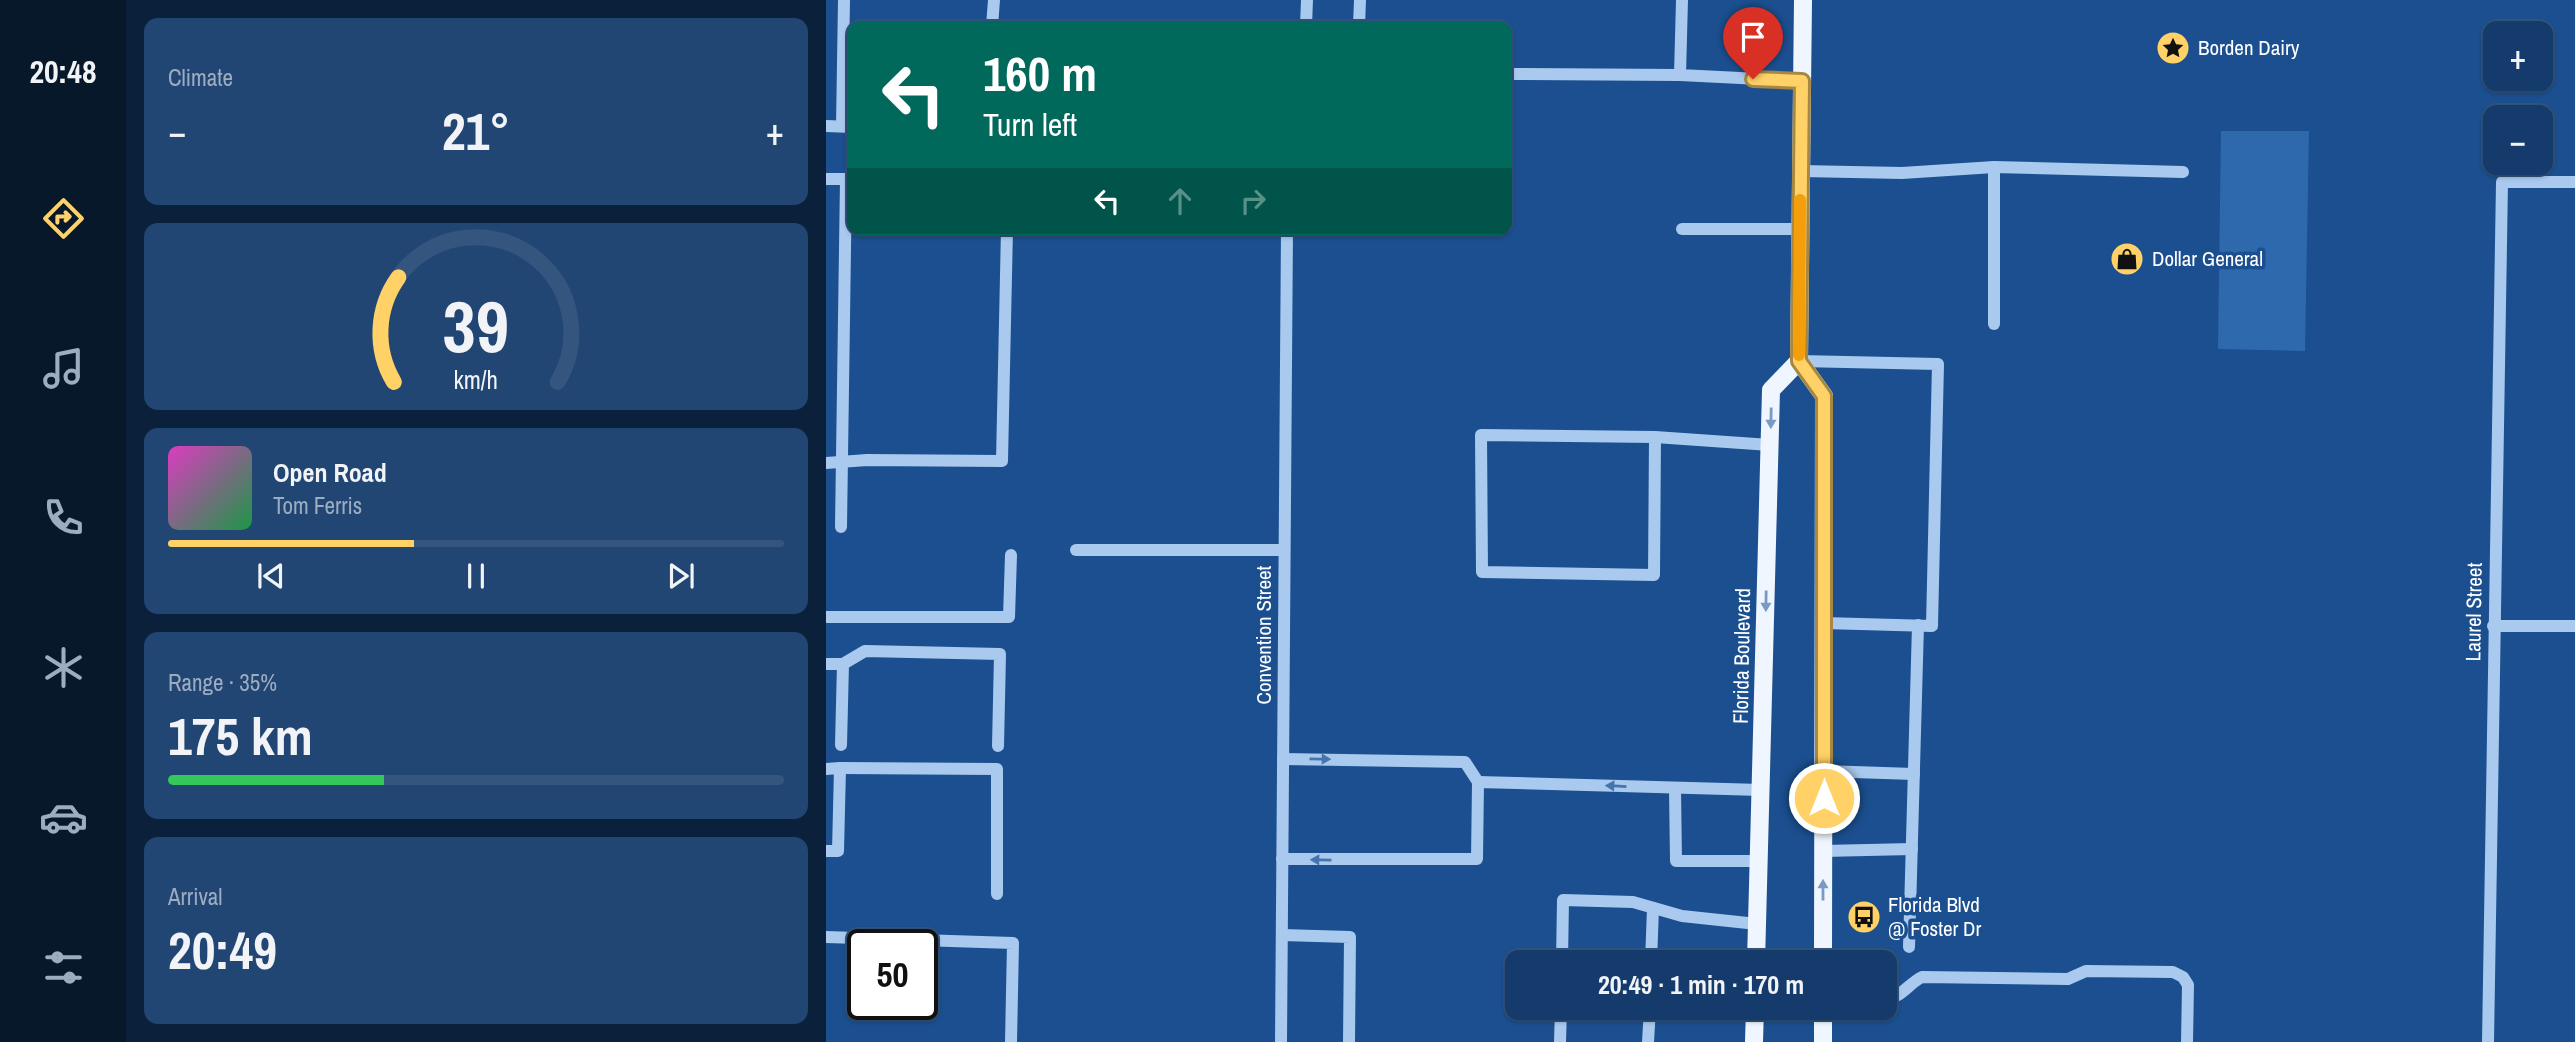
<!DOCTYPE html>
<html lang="en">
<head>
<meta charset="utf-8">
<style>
	:root { --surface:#143b6b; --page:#214673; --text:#f1f3f6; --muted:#9dadc1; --line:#33557e; --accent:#ffd166 }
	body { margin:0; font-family:"Archivo Narrow",sans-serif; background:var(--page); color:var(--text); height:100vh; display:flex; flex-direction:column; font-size:26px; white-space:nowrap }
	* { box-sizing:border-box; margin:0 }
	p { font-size:23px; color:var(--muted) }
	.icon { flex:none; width:38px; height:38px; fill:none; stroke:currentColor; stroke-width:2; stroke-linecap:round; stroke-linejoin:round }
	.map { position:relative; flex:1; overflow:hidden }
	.panel { display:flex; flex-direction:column; gap:18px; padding:18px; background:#0b203b; width:700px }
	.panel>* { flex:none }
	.guide { position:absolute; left:21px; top:21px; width:665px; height:214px; border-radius:14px; box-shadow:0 2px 5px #0004,0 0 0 2px var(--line); background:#00695c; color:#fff; overflow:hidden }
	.controls { position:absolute; left:1657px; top:21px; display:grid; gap:14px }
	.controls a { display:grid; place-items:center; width:70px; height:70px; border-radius:14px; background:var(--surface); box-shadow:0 2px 5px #0004,0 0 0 2px var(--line); font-size:35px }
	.speed { position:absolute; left:21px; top:929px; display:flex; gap:14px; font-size:35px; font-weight:700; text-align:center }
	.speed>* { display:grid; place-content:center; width:91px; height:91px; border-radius:50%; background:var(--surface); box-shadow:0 2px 5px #0004,0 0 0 2px var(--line); line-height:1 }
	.speed .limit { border:4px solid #111; border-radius:10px; background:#fff; color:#111 }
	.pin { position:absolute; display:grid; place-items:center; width:60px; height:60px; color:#fff; margin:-72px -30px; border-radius:50% 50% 50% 0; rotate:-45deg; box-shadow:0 0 7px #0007 }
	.pin .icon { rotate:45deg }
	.me { position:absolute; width:77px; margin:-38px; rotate:0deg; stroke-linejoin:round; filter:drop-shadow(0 0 5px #0008) }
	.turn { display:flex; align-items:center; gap:24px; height:147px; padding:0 21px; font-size:32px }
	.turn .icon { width:91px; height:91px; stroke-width:2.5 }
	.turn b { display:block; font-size:49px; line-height:60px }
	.lanes { display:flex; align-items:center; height:66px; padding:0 21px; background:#0003; justify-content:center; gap:35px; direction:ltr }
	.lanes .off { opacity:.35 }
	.big { font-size:52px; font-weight:700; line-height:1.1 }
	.panel .tile { flex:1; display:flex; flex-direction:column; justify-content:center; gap:10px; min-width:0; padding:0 24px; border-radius:14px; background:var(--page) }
	.panel .dial { align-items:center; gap:0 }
	.dial svg { height:182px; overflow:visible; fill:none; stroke:var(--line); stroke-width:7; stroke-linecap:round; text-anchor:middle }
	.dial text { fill:var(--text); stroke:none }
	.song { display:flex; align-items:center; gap:21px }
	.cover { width:84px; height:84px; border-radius:10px; background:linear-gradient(135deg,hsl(310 70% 55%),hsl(140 70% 35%)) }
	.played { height:7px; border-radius:4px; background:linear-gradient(90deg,var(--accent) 40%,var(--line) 40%) }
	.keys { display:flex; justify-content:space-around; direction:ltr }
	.heat { display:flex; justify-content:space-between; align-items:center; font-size:38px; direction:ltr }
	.charge { height:10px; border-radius:5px; background:linear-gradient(90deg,#34c759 35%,var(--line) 0) }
	.trip { position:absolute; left:679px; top:950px; width:392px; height:70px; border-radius:14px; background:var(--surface); box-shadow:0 2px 5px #0004,0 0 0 2px var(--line); font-weight:700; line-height:70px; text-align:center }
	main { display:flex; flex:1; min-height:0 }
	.tabs { display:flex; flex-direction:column; width:126px; justify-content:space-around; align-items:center; background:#08182b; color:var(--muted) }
	.tabs .icon { width:49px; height:49px }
	.tabs .selected { color:var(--accent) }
	.tabs b { font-size:32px; color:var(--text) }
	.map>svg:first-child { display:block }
	.green { fill:#2e69ad }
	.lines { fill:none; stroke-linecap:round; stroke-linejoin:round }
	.minor { stroke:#a9c9ee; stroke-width:12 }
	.major { stroke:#f0f6ff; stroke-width:18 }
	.oneway { fill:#7b9ac1 }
	.oneway2 { fill:#4674ac }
	.route-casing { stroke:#a68842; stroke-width:18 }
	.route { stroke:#ffd166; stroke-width:12 }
	.slow { stroke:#f59e0b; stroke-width:12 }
	.labels { text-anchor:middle; stroke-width:7; stroke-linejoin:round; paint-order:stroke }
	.poi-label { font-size:21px; fill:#fff; stroke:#1b4f8f; text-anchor:start }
	.street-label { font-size:21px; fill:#fff; stroke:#1b4f8f }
</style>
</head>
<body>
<main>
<nav class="tabs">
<b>20:48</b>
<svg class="icon selected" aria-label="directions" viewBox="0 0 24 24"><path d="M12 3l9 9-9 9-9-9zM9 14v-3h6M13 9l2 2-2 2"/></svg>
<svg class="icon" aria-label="music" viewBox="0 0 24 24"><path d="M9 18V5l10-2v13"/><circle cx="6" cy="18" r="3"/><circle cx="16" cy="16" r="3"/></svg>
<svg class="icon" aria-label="phone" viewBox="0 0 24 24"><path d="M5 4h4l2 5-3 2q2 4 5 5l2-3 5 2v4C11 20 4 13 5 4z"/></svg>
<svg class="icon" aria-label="climate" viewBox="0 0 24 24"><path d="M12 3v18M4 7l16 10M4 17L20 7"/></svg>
<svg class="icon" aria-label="car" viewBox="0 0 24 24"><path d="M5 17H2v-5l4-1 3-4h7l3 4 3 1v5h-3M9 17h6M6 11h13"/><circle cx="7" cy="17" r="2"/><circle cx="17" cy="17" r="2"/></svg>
<svg class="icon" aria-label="filters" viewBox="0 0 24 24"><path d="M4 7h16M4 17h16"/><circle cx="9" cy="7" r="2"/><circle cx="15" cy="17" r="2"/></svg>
</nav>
<section class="panel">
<div class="tile"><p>Climate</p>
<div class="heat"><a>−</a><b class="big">21°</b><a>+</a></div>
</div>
<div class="tile dial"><svg viewBox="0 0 100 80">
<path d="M14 69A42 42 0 1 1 86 69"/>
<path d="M14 69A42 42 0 0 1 16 23" stroke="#ffd166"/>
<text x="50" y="56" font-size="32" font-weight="700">39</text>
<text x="50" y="72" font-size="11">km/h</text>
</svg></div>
<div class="tile">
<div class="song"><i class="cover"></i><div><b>Open Road</b><p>Tom Ferris</p></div></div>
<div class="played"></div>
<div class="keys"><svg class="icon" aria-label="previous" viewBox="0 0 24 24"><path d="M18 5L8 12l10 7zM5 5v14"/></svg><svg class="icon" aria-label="pause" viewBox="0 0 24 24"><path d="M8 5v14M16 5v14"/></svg><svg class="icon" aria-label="next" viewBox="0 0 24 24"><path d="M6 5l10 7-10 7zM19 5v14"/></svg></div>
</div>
<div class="tile"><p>Range · 35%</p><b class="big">175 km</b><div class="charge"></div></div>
<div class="tile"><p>Arrival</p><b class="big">20:49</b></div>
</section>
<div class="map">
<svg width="1749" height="1042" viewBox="0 0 1749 1042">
	<rect width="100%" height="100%" fill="#1b4f8f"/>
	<polygon class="green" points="1395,131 1483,131 1479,351 1392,349"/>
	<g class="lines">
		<g class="minor">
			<polyline points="856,0 854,75 976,81"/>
			<polyline points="166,26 168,0"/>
			<polyline points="480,26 481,0"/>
			<polyline points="533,26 534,0"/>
			<polyline points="681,74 854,75"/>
			<polyline points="0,126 26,127"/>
			<polyline points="16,126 18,0"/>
			<polyline points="975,171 1076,173 1168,167 1357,172"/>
			<polyline points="0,179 26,179"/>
			<polyline points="856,229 974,229"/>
			<polyline points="1168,324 1168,167"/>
			<polyline points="973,361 1112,364 1106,626 997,623"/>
			<polyline points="829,437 828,575 656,572 655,435 829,437 944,445"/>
			<polyline points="0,463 41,460 176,461 181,229"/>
			<polyline points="15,527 20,179"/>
			<polyline points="250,550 458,550"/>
			<polyline points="0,617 183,617 185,555"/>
			<polyline points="1667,626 1749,626"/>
			<polyline points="0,664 17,664 15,745"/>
			<polyline points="17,664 39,651 174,654 172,746"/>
			<polyline points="457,759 639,762 652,782"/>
			<polyline points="14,768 171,769 171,894"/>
			<polyline points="0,769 14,768 12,851 0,851"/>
			<polyline points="997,771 1088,774"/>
			<polyline points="849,789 850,861 932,861"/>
			<polyline points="997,851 1086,849"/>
			<polyline points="456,859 651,859 652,782 935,790"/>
			<polyline points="456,935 524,937 523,1042"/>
			<polyline points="0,937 187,943 185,1042"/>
			<polyline points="1083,947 1092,625"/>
			<polyline points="736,962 737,900 807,902 856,916 931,924"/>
			<polyline points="825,962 827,908"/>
			<path d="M1059,999C1074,999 1082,984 1096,977L1242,979L1260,971L1347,972L1357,977L1362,985L1361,1042"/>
			<polyline points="455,1042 461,229"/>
			<polyline points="734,1042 735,1008"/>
			<polyline points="822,1042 824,1008"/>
			<polyline points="1662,1042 1676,182 1749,182"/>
		</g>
		<g class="major">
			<polyline points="977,0 973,361 998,396 997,962"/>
			<polyline points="930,962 945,390 973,361"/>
			<polyline points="928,1042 929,1008"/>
			<polyline points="997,1042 997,1008"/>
		</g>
	</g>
	<defs><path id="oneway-solid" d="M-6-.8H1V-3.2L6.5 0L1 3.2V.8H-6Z" transform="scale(1.75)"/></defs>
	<g class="oneway">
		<use href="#oneway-solid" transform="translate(945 418) rotate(91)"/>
		<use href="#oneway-solid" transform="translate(940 601) rotate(91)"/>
		<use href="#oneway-solid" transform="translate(997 890) rotate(-90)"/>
	</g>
	<g class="oneway2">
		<use href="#oneway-solid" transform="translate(494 759) rotate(1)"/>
		<use href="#oneway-solid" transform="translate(790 786) rotate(-177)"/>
		<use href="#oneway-solid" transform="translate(495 860) rotate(-179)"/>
	</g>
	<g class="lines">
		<defs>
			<polyline id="route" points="927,79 976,81 973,361 998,396 998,798"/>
		</defs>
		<use href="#route" class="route-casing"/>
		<use href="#route" class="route"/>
		<polyline class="slow" points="973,355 974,200"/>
	</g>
	<defs>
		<symbol id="sight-disc" viewBox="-11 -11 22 22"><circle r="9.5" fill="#ffd166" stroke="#1b4f8f"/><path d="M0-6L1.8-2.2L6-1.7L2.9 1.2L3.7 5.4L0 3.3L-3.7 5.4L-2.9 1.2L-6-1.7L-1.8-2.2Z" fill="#111"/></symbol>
		<symbol id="shop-disc" viewBox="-11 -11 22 22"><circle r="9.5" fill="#ffd166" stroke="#1b4f8f"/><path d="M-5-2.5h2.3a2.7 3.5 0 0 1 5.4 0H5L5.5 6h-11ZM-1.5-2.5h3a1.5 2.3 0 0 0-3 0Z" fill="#111"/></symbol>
		<symbol id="bus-disc" viewBox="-11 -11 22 22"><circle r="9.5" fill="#ffd166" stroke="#1b4f8f"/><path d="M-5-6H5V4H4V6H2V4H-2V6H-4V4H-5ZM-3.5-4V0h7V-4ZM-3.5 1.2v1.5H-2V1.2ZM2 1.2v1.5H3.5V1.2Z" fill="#111"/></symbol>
	</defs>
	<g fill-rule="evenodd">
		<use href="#sight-disc" x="1328" y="29" width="38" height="38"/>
		<use href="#shop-disc" x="1282" y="240" width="38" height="38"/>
		<use href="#bus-disc" x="1019" y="898" width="38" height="38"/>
	</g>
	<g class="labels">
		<g class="poi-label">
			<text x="1372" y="55">Borden Dairy</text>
			<text x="1326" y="266">Dollar General</text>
			<text x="1062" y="912">Florida Blvd<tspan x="1062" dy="24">@ Foster Dr</tspan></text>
		</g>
		<g class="street-label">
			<text transform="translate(1648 612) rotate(-89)" y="7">Laurel Street</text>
			<text transform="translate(438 635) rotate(-90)" y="7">Convention Street</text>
			<text transform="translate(916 656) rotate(-89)" y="7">Florida Boulevard</text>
		</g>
	</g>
</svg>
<div class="controls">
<a>+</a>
<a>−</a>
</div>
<div class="speed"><div class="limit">50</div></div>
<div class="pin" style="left:927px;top:79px;background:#d93025"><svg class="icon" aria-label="arrive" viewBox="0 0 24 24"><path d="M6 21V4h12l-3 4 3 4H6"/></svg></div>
<svg class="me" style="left:998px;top:798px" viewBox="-20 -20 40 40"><circle r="17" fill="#ffd166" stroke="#fff" stroke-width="3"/><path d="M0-11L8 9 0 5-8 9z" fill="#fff"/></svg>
<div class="trip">20:49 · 1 min · 170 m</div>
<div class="guide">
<div class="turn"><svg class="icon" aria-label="left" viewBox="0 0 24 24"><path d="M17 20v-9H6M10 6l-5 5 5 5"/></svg><div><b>160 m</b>Turn left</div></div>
<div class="lanes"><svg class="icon" aria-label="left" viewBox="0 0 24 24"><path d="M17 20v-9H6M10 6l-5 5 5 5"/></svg><svg class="icon off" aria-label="ahead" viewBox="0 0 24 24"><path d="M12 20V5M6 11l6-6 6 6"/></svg><svg class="icon off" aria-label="right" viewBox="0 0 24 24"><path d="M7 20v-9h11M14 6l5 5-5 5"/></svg></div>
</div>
</div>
</main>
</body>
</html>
